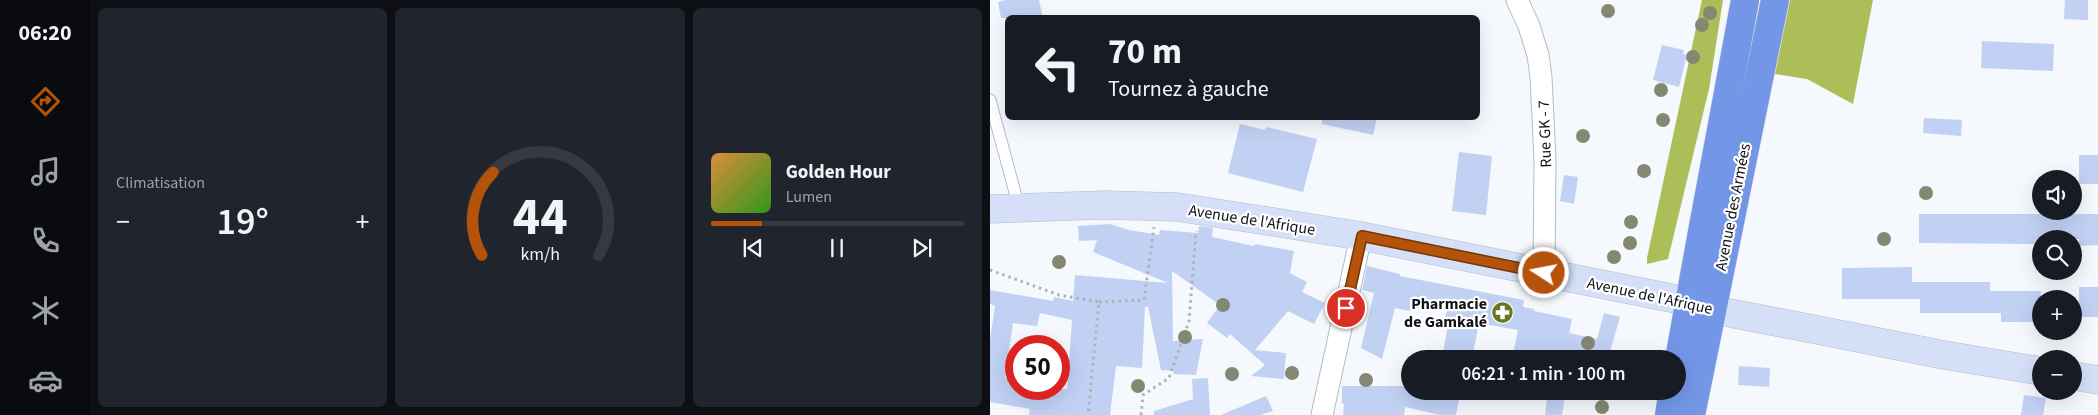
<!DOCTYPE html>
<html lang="fr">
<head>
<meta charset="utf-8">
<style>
	:root { --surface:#171b24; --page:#20242c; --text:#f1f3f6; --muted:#9ea1a6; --line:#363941; --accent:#b45309 }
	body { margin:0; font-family:"Source Sans 3",sans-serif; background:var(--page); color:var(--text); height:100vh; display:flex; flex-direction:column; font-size:19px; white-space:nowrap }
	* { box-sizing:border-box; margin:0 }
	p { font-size:16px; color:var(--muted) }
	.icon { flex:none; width:28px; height:28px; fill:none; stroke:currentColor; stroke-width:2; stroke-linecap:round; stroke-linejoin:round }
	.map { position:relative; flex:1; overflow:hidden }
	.sheet { display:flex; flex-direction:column; gap:8px; padding:8px; background:#0d0f14; width:900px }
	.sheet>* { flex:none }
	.guide { position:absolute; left:15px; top:15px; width:475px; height:105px; border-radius:8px; box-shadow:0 5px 20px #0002; background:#171b24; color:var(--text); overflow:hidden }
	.fabs { position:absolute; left:1042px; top:170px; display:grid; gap:10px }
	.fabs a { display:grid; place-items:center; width:50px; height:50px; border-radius:50%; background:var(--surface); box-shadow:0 5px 20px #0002; font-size:25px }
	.speed { position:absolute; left:15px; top:335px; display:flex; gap:10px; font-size:25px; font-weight:700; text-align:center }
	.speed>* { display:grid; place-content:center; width:65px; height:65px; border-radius:50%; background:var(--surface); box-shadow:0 5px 20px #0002; line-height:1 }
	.speed .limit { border:8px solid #d22; background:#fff; color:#111 }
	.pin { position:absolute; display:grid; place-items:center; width:42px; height:42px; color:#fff; margin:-21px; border:2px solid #fff; border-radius:50%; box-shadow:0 1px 5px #0007 }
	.me { position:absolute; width:55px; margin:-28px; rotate:281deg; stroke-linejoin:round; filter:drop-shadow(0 0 4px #0008) }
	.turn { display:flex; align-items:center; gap:18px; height:105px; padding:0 20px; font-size:22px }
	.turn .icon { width:65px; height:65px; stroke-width:2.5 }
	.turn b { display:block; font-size:35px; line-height:42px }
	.big { font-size:38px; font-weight:600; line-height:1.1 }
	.sheet .tile { flex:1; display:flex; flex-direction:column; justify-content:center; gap:8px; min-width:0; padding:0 18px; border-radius:8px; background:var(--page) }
	.sheet .dial { align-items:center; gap:0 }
	.dial svg { height:130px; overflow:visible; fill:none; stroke:var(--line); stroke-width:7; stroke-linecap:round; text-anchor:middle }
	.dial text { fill:var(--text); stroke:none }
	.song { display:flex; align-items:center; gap:15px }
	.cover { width:60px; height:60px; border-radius:8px; background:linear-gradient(135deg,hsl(30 70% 55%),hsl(110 70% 35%)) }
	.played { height:5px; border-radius:2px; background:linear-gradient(90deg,var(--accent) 20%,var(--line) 20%) }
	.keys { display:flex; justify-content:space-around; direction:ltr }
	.heat { display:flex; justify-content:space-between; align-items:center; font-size:28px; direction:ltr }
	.sheet .tiles { flex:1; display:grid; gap:8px; grid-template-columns:repeat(3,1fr) }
	.trip { position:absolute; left:411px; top:350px; width:285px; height:50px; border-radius:25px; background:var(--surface); box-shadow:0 5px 20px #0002; font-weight:600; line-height:50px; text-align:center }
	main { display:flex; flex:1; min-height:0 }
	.tabs { display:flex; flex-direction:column; width:90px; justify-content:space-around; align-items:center; background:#090b0e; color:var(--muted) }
	.tabs .icon { width:35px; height:35px }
	.tabs .selected { color:var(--accent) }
	.tabs b { font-size:22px; color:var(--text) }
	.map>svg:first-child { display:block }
	.forest { fill:#acbe58 }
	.building { fill:#c1d1f4; fill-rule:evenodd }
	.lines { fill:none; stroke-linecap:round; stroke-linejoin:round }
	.lane-casing { stroke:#b4bbc8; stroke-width:13 }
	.street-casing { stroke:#b4bbc8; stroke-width:23 }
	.secondary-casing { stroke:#b4bbc8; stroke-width:29 }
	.highway-casing { stroke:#d4d4d5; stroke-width:29 }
	.path { stroke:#afb1b6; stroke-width:3; stroke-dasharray:2.5 4; stroke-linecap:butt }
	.lane { stroke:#fff; stroke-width:11 }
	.street { stroke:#fff; stroke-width:21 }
	.secondary { stroke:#d5e0f8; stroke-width:28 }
	.highway { stroke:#7396e7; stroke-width:28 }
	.tree { fill:#848872 }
	.route-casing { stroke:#753606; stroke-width:12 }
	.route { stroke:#b45309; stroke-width:9 }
	.labels { text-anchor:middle; stroke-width:4.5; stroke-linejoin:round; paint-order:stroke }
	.street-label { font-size:16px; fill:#101217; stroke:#fff }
	.poi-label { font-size:16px; font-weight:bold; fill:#101217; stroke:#fff; text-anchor:end }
</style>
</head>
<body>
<main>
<nav class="tabs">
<b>06:20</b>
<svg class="icon selected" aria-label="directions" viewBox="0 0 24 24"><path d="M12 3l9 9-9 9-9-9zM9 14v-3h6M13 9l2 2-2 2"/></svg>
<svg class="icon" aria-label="music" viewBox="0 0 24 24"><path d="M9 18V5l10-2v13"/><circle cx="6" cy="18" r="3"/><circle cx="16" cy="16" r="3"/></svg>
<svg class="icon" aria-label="phone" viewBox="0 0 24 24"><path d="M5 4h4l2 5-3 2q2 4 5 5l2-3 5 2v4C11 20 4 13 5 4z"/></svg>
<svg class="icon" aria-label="climate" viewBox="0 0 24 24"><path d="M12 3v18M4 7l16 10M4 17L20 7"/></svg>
<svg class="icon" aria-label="car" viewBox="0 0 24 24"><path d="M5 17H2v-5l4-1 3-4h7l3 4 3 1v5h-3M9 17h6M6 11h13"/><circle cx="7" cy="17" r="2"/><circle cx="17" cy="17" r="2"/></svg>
</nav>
<section class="sheet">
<div class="tiles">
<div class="tile"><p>Climatisation</p>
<div class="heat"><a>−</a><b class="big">19°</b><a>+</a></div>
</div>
<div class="tile dial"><svg viewBox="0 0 100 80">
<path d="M14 69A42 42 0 1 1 86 69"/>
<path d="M14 69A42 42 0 0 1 21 18" stroke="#b45309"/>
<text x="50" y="56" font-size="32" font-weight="700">44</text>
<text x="50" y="72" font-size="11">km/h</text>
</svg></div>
<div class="tile">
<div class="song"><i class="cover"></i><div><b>Golden Hour</b><p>Lumen</p></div></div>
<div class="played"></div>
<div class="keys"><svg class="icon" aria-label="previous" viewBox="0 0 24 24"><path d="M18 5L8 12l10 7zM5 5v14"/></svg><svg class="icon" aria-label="pause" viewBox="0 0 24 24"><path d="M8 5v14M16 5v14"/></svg><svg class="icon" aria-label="next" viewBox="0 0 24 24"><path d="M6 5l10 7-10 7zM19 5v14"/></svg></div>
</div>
</div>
</section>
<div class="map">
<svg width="1108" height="415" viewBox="0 0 1108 415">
	<rect width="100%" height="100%" fill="#f5f8fd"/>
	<g class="forest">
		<polygon points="712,0 733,0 719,89 678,259 657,264 657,258"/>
		<polygon points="800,0 883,0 863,104 817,79 785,74"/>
	</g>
	<g class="building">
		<polygon points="16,0 49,0 53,18 11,18 8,2"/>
		<polygon points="1075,0 1098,0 1098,20 1074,19"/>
		<polygon points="992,41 1064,44 1063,71 991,68"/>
		<polygon points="672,45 694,50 693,54 697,55 689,87 663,80"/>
		<polygon points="332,118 387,118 383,135 332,124"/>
		<polygon points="934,118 972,120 971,136 933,133"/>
		<polygon points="250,124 275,130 276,127 327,139 313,192 238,173"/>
		<polygon points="469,152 502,156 496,215 462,211"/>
		<rect x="1089" y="155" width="19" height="29"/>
		<polygon points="574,175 588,177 584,204 570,201"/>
		<polygon points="929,214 1108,214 1108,245 1089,246 1089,239 1051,239 1051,244 929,243"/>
		<path d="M120,224L139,230L169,235L170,230L208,233L209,226L223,228L222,237L264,246L265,244L304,251L300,273L317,282L312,292L335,303L324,324L298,311L265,350L296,353L294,379L261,376L275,365L240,334L237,338L217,323L230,305L182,271L183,341L213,339L206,375L183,374L184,371L171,370L158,307H155L152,368L126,366L120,415H39L40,409L0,402V340L5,306L0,304V290L63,301L64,297L83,301L85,275L178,283L103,252L107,240L89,241L88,226ZM50,313L82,320L77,389H24V378H15L23,323L47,326Z"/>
		<polygon points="377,266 410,274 410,276 534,300 533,307 544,309 544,311 582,319 579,333 607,339 614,313 630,317 618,359 522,359 528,330 489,323 482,359 452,359 459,319 455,318 457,311 421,304 420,311 405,308 392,359 371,348 384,293 372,290"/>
		<polygon points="922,267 922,282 1000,282 1000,291 1051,291 1051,322 1011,322 1011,313 930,313 930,299 852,299 852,268"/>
		<rect x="1089" y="287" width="19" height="30"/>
		<polygon points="749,366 780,368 779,387 748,385"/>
		<polygon points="218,378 220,415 164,415 164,411 203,399 202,379"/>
		<polygon points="352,386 420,386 420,391 471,391 466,415 450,415 415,407 414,415 353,415 354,404 352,404"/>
		<polygon points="558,391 576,391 572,415 555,415"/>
		<polygon points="1034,395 1056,398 1053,415 1031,415"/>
		<polygon points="276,396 283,411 270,415 231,415"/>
	</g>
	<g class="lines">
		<defs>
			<polyline id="lane" points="0,100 29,207"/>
			<g id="street">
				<polyline points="527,0 539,26 548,55 551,77 555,160 554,273"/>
				<polyline points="332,415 371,236"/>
			</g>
			<g id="secondary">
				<polyline points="0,209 115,205 187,207 271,220 371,236 681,298 740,313 838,332 954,355 1051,371"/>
				<polyline points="1084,376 1108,380"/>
			</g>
			<g id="highway">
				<path d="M688,366C709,244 733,122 755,0"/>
				<polyline points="679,415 683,391"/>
				<polyline points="701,415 785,0"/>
			</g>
		</defs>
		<use href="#lane" class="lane-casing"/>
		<use href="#street" class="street-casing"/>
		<use href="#secondary" class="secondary-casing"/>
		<use href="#highway" class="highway-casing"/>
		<g class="path">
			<polyline points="0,270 69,295 109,302 98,415"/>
			<polyline points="109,302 154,300 164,227"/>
			<polyline points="151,415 153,395 179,378 199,321 206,231"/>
		</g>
		<use href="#lane" class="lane"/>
		<use href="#street" class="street"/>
		<use href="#secondary" class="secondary"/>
		<use href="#highway" class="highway"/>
	</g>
	<g class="tree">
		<circle cx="618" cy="11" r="7"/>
		<circle cx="720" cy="13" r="7"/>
		<circle cx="712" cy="25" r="7"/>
		<circle cx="703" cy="57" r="7"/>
		<circle cx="671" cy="90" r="7"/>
		<circle cx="673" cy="120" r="7"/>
		<circle cx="593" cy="136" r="7"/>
		<circle cx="654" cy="171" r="7"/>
		<circle cx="936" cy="193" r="7"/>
		<circle cx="641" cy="222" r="7"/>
		<circle cx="894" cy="239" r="7"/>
		<circle cx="640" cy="243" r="7"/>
		<circle cx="624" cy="257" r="7"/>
		<circle cx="69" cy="262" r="7"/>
		<circle cx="233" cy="305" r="7"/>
		<circle cx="195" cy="337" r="7"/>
		<circle cx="598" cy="343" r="7"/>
		<circle cx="302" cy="373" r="7"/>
		<circle cx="242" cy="374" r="7"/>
		<circle cx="376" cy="380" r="7"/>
		<circle cx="148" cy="386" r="7"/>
		<circle cx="612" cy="407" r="7"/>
	</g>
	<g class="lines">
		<defs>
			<polyline id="route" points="356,308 372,236 554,273"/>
		</defs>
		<use href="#route" class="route-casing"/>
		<use href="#route" class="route"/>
	</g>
	<defs>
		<symbol id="pharmacy-disc" viewBox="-11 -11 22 22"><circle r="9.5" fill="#687521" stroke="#fff"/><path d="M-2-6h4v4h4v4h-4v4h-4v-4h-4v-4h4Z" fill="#fff"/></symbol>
	</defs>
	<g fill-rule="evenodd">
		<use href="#pharmacy-disc" x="500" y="300" width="25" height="25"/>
	</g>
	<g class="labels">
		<g class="street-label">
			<text transform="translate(554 134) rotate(-92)" y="6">Rue GK - 7</text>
			<text transform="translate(742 207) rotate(-79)" y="6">Avenue des Armées</text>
			<text transform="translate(262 219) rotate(9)" y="6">Avenue de l'Afrique</text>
			<text transform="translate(660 295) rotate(12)" y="6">Avenue de l'Afrique</text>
		</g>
		<g class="poi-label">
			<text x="497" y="309">Pharmacie<tspan x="497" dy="18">de Gamkalé</tspan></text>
		</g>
	</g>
</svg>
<div class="fabs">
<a><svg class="icon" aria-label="sound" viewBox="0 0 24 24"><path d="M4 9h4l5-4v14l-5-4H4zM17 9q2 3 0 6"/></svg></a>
<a><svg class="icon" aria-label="search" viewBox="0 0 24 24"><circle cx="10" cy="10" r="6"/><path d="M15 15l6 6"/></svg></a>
<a>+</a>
<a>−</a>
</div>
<div class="speed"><div class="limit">50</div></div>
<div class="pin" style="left:356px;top:308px;background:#d93025"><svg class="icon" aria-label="arrive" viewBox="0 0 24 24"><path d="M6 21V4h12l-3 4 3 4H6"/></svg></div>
<svg class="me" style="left:554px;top:273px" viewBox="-20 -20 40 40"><circle r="17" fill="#b45309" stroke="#fff" stroke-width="3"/><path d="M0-11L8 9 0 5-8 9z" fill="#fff"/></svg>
<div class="trip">06:21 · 1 min · 100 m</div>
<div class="guide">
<div class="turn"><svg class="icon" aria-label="left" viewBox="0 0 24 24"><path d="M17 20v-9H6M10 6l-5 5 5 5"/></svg><div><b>70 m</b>Tournez à gauche</div></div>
</div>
</div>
</main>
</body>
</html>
